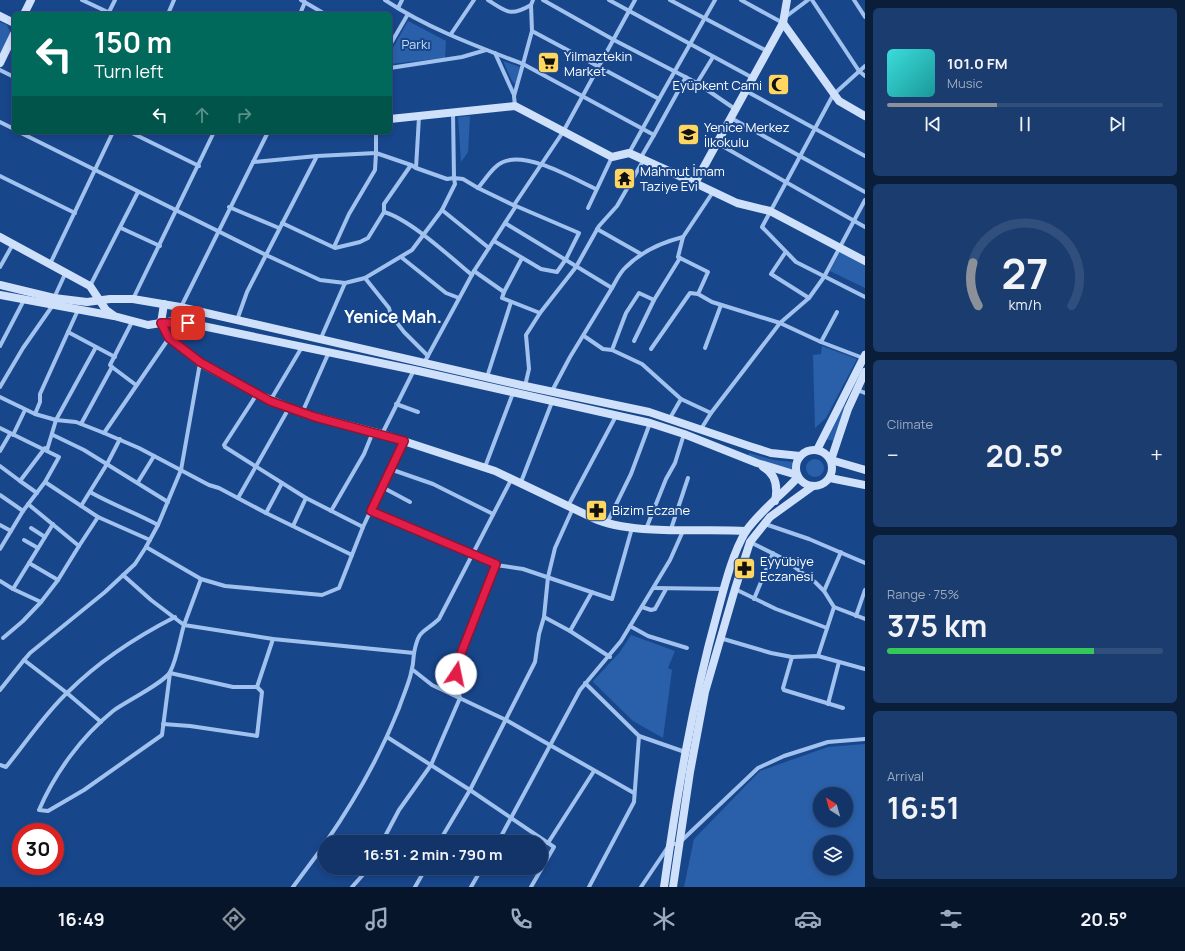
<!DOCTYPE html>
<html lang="en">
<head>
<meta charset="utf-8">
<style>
	:root { --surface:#123468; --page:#1b3c6e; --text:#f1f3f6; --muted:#9caac0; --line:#314f7c; --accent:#8c9099 }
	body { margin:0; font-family:Manrope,sans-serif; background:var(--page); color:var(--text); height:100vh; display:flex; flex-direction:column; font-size:15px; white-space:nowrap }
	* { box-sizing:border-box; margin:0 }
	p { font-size:13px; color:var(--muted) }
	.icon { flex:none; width:22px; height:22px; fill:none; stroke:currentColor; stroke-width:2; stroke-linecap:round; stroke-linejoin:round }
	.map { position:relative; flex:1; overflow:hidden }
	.side { display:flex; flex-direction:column; gap:8px; padding:8px; background:#0a1d39; width:320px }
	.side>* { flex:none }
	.banner { position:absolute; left:12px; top:12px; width:380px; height:122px; border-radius:6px; box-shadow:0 2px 6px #0003,0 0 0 1px var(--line); background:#00695c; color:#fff; overflow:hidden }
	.needle { width:26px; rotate:323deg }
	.buttons { position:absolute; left:813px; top:787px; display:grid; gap:8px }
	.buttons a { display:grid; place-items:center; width:40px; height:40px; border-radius:50%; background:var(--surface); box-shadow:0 2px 6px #0003,0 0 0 1px var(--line); font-size:20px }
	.speed { position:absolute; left:12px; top:823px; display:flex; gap:8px; font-size:20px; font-weight:700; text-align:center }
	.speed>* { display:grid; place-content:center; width:52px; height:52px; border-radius:50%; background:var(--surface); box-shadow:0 2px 6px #0003,0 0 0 1px var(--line); line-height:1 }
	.speed .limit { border:6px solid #d22; background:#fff; color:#111 }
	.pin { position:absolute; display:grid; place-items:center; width:34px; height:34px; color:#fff; margin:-17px; border-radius:8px; box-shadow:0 2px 6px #0006 }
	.me { position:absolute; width:44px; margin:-22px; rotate:11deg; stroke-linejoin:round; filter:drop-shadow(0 0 3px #0008) }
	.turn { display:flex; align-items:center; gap:14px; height:84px; padding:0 16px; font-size:18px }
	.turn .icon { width:52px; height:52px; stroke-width:2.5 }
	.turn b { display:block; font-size:28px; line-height:34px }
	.lanes { display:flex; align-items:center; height:38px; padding:0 16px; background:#0003; justify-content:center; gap:20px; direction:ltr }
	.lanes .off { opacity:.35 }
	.big { font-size:30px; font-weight:700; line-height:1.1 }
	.side .tile { flex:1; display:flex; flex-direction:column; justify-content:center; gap:6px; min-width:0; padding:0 14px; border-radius:6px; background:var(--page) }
	.side .dial { align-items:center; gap:0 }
	.dial svg { height:104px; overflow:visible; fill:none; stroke:var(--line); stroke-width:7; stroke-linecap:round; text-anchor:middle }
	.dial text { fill:var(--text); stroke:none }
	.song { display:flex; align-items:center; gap:12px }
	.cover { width:48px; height:48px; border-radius:6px; background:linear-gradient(135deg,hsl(180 70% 55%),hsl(180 70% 35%)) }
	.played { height:4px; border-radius:2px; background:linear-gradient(90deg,var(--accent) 40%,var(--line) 40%) }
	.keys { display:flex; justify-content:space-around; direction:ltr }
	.heat { display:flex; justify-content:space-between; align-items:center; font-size:22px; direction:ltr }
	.charge { height:6px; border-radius:3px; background:linear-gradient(90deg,#34c759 75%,var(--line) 0) }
	.trip { position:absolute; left:318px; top:835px; width:230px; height:40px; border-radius:20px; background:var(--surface); box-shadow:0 2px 6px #0003,0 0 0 1px var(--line); font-weight:700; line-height:40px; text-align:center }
	.menu { display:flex; height:64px; justify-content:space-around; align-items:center; background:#07152a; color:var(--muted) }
	.menu .icon { width:28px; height:28px }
	.menu .active { color:var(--accent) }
	.menu b { font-size:18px; color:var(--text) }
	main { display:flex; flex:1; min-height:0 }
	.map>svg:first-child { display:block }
	.green { fill:#2a60a9; fill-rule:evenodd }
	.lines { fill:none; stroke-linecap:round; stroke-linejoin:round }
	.street { stroke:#a1c2ee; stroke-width:4 }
	.secondary { stroke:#cfe0fa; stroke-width:8 }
	.route-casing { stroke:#92132f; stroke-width:10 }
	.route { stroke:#e11d48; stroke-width:7 }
	.labels { text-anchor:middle; stroke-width:4; stroke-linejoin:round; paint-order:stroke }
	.park-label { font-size:13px; fill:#c7ddfa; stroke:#18468b }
	.poi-label { font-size:13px; fill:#fff; stroke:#18468b; text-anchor:start }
	.district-label { font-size:17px; font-weight:bold; fill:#fff; stroke:#18468b }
</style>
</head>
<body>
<main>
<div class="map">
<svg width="865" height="887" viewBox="0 0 865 887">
	<rect width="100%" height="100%" fill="#18468b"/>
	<g class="green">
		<polygon points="408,21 446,41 445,58 390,64 390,53"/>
		<polygon points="0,22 7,25 11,34 0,58"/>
		<polygon points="503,61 520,67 515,84 512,81"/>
		<polygon points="470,116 468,152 461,162 458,117"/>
		<polygon points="840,252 865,265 865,288 830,271"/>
		<polygon points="822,346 857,359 826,418 815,428 813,355 821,354"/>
		<polygon points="846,403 834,441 825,439 844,404"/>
		<polygon points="749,453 774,460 793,462 794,464 792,469 790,469 748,457"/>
		<circle cx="815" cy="468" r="9"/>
		<polygon points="631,635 675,651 668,668 672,670 663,738 633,721 594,683 593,681 620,652"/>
		<path d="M865,744V887H684L694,839L760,771L828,747ZM820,794H846V820H820ZM820,842H846V868H820Z"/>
	</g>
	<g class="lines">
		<g class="street">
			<polyline points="82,0 112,14"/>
			<polyline points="301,0 325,14"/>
			<path d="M385,0C427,28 476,46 523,64L532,31L659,99L629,153"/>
			<path d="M488,0C507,12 510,17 531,5"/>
			<polyline points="543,0 614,40 697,83 735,109"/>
			<polyline points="609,0 753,78"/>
			<polyline points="670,0 767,51"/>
			<polyline points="741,0 783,23"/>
			<polyline points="812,0 859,71 865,76"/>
			<polyline points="854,0 865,17"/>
			<polyline points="398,8 402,0"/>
			<polyline points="109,12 115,0"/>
			<polyline points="168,14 174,0"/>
			<polyline points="300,14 305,2"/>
			<polyline points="784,18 808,0"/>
			<polyline points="532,31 531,5 533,0"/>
			<polyline points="451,34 474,0"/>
			<polyline points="390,45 408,14"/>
			<polyline points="495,53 514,95"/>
			<polyline points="865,66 833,95 762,227 796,262 865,297"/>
			<polyline points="390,68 462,57 486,50"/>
			<polyline points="0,70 14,77"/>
			<polyline points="697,83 713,57"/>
			<polyline points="746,91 865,156"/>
			<polyline points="659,99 715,0"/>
			<polyline points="515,106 514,96 523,64 654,135 640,159"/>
			<polyline points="731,118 865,192"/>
			<polyline points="0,122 14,129"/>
			<polyline points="19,132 266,255 317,156 376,153 376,132"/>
			<polyline points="130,132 199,166"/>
			<polyline points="654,135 686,77"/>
			<polyline points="717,143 865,227"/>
			<polyline points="253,162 317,156"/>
			<polyline points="416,168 447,179 454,178 453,113"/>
			<polyline points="0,176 75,213"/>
			<path d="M478,188C485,180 493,166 503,162C527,151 574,179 596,189"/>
			<polyline points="514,205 563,132 635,0"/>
			<polyline points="229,207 279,228"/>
			<polyline points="588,208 612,157"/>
			<path d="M384,212C411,220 449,256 472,275"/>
			<polyline points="282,223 335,248 360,242 368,238 384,212 384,204 411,165 416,168 419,117"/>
			<path d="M505,223L612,288C616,281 620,272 626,267C641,252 663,242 683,237L713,192"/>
			<polyline points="121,228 160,246"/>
			<polyline points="597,229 641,254"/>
			<polyline points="683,237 678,257 708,272 698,294 712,302 780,323 809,298 824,277 865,200"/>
			<polyline points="334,247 349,214 375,170 376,153 411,165"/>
			<polyline points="489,248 442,210 455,184 454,178 463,179 478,188 515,206"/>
			<polyline points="785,253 771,274 809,298"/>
			<polyline points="401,257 446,293 459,298"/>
			<polyline points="50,264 113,132"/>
			<polyline points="0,267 13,244"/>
			<polyline points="474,271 504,292 502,298 540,313"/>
			<polyline points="365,278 389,308 391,315 404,332 428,356"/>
			<polyline points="90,286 138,192"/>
			<polyline points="504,292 522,258"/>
			<polyline points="54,298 66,272"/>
			<polyline points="133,299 214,132"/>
			<polyline points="181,307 268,132"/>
			<polyline points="237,320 247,292 266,255 320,280 345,283 365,278 412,250 442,210"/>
			<polyline points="68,332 115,357"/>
			<polyline points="584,336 603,349 612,350"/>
			<polyline points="169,338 104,433 139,448 209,485 219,488 266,513 352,555"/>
			<polyline points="321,338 345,283"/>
			<polyline points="634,341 654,300"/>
			<polyline points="821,342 837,312"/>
			<polyline points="0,346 24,300"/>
			<polyline points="705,348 721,305"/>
			<polyline points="651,349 690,293 698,294"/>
			<polyline points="424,363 474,271 516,206 579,233 566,259 557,272 541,269 494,241"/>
			<polyline points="112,367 136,385"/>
			<polyline points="487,377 511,302"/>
			<polyline points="525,386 529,369 526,335 540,313 576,267 599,226 617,206 643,161"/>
			<polyline points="0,387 23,348 53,305"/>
			<polyline points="857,390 865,393"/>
			<polyline points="552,391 570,357 612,288"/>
			<polyline points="257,394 224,445 225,447 306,498 363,527"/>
			<polyline points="0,397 35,414 56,420 96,347"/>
			<polyline points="681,399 711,413"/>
			<polyline points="270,401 302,347"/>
			<polyline points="396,404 418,412"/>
			<polyline points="302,413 329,352"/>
			<polyline points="35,414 40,402 40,394 78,310"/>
			<polyline points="670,418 681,399 642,364 612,350 626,313 639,293 654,300 680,258"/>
			<polyline points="81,424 112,367 110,365 133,320"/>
			<polyline points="0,428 59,457 45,482 23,511 0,549"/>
			<polyline points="701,429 711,413 780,323 821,342 863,358"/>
			<polyline points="382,434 414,370"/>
			<polyline points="13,435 25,410"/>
			<polyline points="53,435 84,450 168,502"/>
			<polyline points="47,450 56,420 76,422 104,433"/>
			<polyline points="0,451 10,434"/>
			<polyline points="0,466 20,481"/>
			<polyline points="485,467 513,393"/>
			<polyline points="390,469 433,484 493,514"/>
			<polyline points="138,482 154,456"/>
			<polyline points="521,482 552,402"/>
			<polyline points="382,487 410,502"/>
			<path d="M90,492C113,505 136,513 158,525"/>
			<polyline points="37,493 20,481 45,448"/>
			<polyline points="0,495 23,511"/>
			<polyline points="238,498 289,408"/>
			<polyline points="28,504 79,546 98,517 45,482"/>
			<polyline points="81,506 107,464 120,439"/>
			<polyline points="568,506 616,416"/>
			<polyline points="331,511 364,454 373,432"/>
			<polyline points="371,511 484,560 496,565 523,569 612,599 632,528"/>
			<polyline points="266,513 282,483"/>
			<polyline points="98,517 150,540"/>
			<polyline points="607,523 631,474 650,423"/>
			<polyline points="53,524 13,589 41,602 58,580 79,546"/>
			<polyline points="765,524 809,539 865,563"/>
			<polyline points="0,525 11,531"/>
			<polyline points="293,526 306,498"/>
			<polyline points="31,528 45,537"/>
			<polyline points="646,529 666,479 675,463 684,434"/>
			<polyline points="671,529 688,478"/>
			<polyline points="24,540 38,548"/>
			<polyline points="750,542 782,558 815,582 824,591 834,607 865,619"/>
			<polyline points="146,547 201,579 225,586 322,595 339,588 363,527 403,441"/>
			<polyline points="29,563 58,580"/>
			<path d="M123,575L151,600L184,625C180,638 177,659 170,672C164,683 125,702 113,711C81,737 55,773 39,810L48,811L84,790L162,735L170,673L233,687H257L273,639"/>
			<path d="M201,579L184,625L273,639L414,653C413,675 406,688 399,708C380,756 355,800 326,842"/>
			<polyline points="0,581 13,589"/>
			<polyline points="654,588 723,589"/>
			<polyline points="735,589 776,609 827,628"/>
			<polyline points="824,591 841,552"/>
			<polyline points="754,599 773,553"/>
			<polyline points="642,607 651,610 655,609 666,589"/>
			<polyline points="856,616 865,590"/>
			<polyline points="544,617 570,631 592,592"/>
			<polyline points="630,626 648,636 687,648"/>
			<polyline points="570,631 610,657"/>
			<polyline points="3,638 23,621 41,602"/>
			<polyline points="720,638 771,653 792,657 783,688 784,690 843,708"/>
			<path d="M414,653C419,628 423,634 439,619L512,478"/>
			<polyline points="818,656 834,607"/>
			<polyline points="792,657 818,656 865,669"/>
			<polyline points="413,670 432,685 506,720 634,793"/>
			<polyline points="585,683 639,736 685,752"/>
			<polyline points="0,690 24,660"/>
			<polyline points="828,704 839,662"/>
			<polyline points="101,722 67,693 24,660 30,653 105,592 135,564 146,547 158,525 181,470 200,363"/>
			<polyline points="163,724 190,726 257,736 262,692 257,687"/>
			<polyline points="387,737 470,790 548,843"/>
			<path d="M0,765L6,767C25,744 46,712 68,692C99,661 136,637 175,617"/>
			<polyline points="382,842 399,810 431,765 460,698 456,683 456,666 496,565"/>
			<polyline points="439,842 470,790 535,662 539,634 544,617 548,577 555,548 573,508"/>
			<polyline points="498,842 580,690 621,641 670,560 683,531"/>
			<polyline points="293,887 325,844"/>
			<polyline points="352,887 369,868"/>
			<polyline points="415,887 426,868"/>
			<polyline points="471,887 482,868"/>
			<polyline points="531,887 554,847 548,843 594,771"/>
			<polyline points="589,887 634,802 639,736"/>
			<polyline points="641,887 670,844 678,844 758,768 784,756 828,742 865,739"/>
		</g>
		<g class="secondary">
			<polyline points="787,0 783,23 839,101 865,116"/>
			<polyline points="24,14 31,0"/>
			<polyline points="0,16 14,23"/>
			<polyline points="783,23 695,183 737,203 770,211 865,261"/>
			<polyline points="0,63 14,34"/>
			<polyline points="390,119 515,106 612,157 629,153 695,183"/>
			<polyline points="0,237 90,286 106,310 113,315"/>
			<polyline points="0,285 54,298 87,302 110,299 133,299 180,307 525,386 649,412 749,446 771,453 800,456"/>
			<polyline points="0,295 114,316 148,325 174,321 188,323 414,370 650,423 684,434 757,463 797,475"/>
			<path d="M164,304L161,323L169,338L200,363L257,394L302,413L382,434L495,471L593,518C633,536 701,528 746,531"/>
			<polyline points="865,372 848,409 831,460 865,470"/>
			<circle cx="814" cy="468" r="18"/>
			<polyline points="817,450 865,355"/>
			<path d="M763,467C776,474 778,487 775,501"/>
			<polyline points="830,478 865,485"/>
			<path d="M664,887C677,795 692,704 717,614C724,588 732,554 746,531C760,511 782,495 798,477"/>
			<polyline points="673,887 690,772 705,692 735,589 750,542 770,517 813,486"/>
		</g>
	</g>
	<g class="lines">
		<defs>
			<polyline id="route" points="188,323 161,323 169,338 200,362 270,401 315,417 404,441 371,511 496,564 456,666 456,674"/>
		</defs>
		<use href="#route" class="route-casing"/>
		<use href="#route" class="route"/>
	</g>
	<defs>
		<symbol id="supermarket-square" viewBox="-11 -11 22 22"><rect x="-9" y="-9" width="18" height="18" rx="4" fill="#ffd65f" stroke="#18468b"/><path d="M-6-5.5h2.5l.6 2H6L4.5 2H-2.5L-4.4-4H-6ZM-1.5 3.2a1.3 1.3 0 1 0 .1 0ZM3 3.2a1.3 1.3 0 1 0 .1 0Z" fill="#111"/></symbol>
		<symbol id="mosque-square" viewBox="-11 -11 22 22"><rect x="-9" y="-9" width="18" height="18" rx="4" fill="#ffd65f" stroke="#18468b"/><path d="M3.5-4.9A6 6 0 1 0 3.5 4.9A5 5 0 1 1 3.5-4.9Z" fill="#111"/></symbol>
		<symbol id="school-square" viewBox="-11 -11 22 22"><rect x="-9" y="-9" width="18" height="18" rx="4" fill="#ffd65f" stroke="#18468b"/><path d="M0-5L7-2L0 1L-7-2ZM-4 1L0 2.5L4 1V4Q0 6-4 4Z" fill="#111"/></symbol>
		<symbol id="temple-square" viewBox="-11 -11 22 22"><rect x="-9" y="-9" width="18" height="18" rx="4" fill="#ffd65f" stroke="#18468b"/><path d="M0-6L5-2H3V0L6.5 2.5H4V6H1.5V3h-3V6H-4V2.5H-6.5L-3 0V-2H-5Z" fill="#111"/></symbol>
		<symbol id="pharmacy-square" viewBox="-11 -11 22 22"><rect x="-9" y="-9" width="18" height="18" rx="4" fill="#ffd65f" stroke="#18468b"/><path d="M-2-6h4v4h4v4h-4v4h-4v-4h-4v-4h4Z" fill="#111"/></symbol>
	</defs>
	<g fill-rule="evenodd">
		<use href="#supermarket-square" x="536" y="50" width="25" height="25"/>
		<use href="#mosque-square" x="766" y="72" width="25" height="25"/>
		<use href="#school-square" x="676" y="122" width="25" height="25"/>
		<use href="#temple-square" x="612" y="166" width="25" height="25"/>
		<use href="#pharmacy-square" x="584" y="498" width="25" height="25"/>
		<use href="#pharmacy-square" x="732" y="556" width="25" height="25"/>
	</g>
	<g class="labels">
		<g class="park-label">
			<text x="416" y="49">Parkı</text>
		</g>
		<g class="poi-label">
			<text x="564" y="61">Yilmaztekin<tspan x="564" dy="15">Market</tspan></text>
			<text x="762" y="90" text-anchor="end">Eyüpkent Cami</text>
			<text x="704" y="132">Yenice Merkez<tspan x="704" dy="15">İlkokulu</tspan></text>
			<text x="640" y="176">Mahmut İmam<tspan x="640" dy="15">Taziye Evi</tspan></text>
			<text x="612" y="515">Bizim Eczane</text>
			<text x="760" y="566">Eyyübiye<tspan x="760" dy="15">Eczanesi</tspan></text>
		</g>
		<g class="district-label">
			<text x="393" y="323">Yenice Mah.</text>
		</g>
	</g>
</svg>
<div class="buttons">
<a><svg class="needle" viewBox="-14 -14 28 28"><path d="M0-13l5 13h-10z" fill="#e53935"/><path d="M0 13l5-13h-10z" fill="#9caac0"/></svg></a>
<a><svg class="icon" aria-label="layers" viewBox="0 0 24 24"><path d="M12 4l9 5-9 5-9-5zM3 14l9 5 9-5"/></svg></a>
</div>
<div class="speed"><div class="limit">30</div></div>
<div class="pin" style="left:188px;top:323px;background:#d93025"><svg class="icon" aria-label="arrive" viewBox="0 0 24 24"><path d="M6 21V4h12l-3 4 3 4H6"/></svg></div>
<svg class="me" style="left:456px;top:674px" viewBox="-20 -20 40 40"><circle r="19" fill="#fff"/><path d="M0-13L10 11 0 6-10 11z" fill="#e11d48"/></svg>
<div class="trip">16:51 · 2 min · 790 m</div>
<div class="banner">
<div class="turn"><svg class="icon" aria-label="left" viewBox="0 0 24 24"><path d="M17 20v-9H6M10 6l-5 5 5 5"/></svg><div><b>150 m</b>Turn left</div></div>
<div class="lanes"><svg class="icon" aria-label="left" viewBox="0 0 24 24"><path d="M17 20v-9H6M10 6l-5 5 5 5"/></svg><svg class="icon off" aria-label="ahead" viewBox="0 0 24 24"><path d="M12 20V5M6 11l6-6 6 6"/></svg><svg class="icon off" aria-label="right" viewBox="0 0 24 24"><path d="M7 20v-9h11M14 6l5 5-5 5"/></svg></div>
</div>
</div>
<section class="side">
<div class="tile">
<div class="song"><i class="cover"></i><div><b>101.0 FM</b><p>Music</p></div></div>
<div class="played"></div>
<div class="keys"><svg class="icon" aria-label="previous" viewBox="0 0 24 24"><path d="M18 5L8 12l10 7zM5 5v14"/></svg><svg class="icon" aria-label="pause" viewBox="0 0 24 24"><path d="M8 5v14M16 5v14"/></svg><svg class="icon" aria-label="next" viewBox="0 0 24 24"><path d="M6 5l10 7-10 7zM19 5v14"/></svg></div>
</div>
<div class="tile dial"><svg viewBox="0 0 100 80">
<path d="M14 69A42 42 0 1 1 86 69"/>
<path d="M14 69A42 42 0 0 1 10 36" stroke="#8c9099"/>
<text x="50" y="56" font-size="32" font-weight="700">27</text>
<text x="50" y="72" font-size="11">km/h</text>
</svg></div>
<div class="tile"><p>Climate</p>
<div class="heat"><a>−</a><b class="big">20.5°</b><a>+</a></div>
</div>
<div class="tile"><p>Range · 75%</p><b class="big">375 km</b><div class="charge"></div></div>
<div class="tile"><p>Arrival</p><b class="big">16:51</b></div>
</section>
</main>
<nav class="menu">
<b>16:49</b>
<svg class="icon active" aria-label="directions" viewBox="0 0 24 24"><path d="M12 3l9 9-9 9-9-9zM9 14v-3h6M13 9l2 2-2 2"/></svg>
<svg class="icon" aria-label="music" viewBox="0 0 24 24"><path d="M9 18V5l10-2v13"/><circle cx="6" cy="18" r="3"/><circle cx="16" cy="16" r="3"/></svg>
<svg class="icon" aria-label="phone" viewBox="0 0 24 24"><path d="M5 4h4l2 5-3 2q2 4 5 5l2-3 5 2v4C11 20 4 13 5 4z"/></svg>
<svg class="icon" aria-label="climate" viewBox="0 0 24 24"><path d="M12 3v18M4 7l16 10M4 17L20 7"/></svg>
<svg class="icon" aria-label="car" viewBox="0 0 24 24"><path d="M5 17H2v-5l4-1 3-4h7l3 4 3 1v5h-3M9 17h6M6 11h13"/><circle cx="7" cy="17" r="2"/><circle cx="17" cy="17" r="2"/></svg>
<svg class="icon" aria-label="filters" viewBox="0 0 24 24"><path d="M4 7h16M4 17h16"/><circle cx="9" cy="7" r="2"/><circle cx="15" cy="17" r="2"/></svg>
<b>20.5°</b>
</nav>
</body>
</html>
